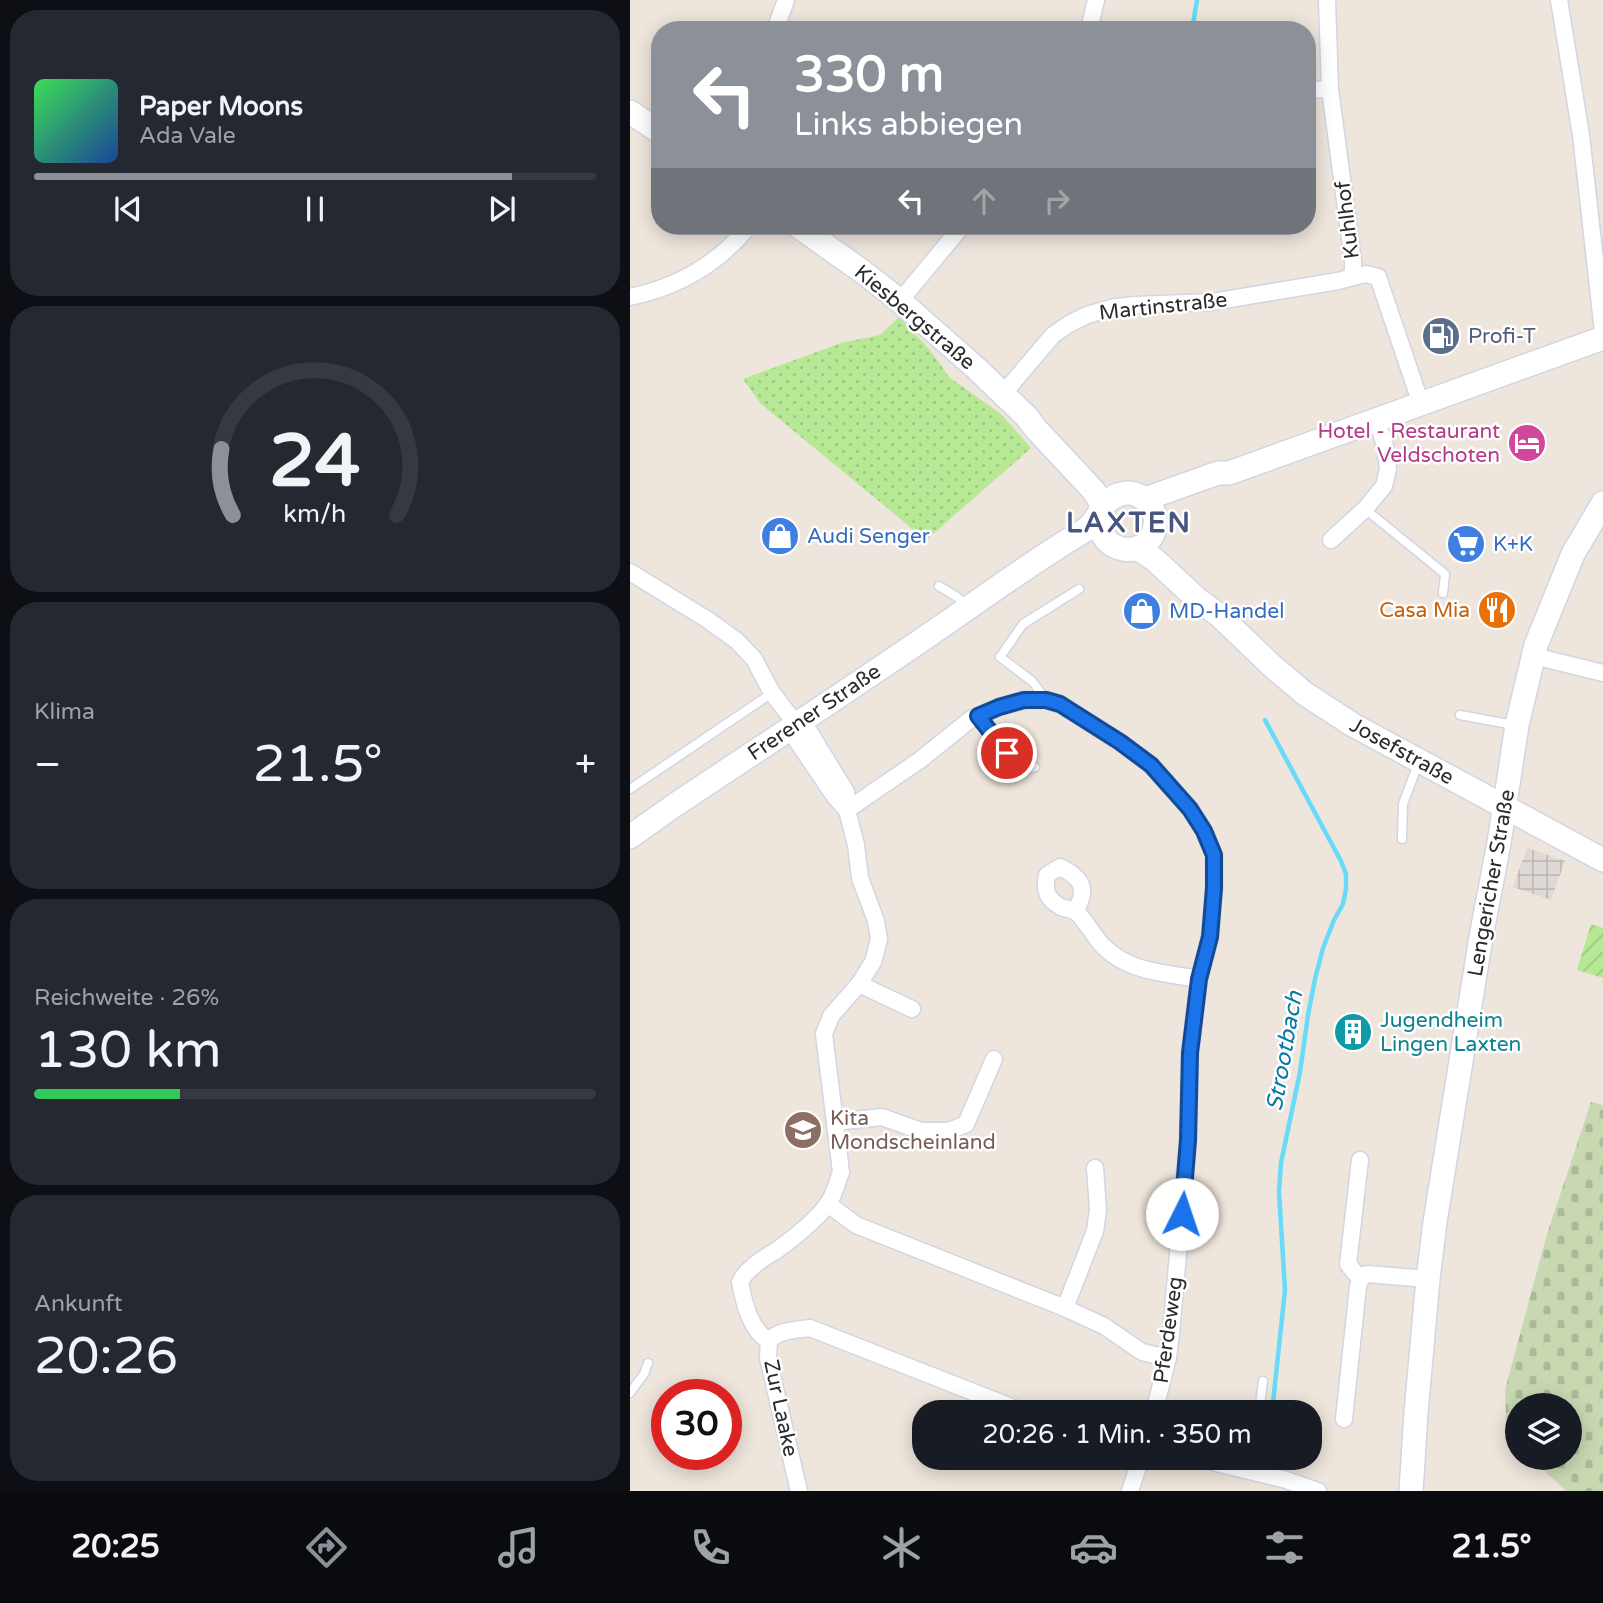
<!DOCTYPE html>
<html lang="de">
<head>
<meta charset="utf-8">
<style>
	:root { --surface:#171b24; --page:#242831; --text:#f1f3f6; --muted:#9ea1a6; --line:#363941; --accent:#8c9099 }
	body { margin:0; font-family:"Varela Round",sans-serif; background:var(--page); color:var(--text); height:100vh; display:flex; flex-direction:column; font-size:26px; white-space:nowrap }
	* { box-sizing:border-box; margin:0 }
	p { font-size:23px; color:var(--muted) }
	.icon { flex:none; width:38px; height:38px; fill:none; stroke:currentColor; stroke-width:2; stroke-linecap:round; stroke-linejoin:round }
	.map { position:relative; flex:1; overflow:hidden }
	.panel { display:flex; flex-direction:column; gap:10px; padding:10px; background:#0d0f14; width:630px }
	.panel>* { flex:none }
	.top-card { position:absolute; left:21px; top:21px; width:665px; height:214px; border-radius:28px; box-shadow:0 4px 18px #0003; background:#8c9099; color:#fff; overflow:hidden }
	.buttons { position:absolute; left:875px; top:1393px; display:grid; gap:14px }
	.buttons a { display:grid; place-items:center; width:77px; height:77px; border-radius:50%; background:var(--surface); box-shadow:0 4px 18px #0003; font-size:35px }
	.speed { position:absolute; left:21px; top:1379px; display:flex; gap:14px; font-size:35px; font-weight:700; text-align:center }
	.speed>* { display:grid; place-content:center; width:91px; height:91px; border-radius:50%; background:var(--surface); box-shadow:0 4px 18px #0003; line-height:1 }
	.speed .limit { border:10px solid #d22; background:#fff; color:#111 }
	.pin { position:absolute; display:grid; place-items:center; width:60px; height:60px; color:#fff; margin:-30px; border:4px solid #fff; border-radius:50%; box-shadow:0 2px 7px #0007 }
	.me { position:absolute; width:77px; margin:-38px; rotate:4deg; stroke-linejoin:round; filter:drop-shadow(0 0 5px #0008) }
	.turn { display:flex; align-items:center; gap:24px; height:147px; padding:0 28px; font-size:32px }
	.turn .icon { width:91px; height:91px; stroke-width:2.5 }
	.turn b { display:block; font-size:49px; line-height:60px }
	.lanes { display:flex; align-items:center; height:66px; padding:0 28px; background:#0003; justify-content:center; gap:35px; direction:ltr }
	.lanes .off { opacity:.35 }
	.big { font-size:52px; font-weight:600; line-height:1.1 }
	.panel .widget { flex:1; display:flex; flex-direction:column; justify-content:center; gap:10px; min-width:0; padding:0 24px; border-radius:28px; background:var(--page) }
	.panel .dial { align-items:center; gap:0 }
	.dial svg { height:182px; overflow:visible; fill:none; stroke:var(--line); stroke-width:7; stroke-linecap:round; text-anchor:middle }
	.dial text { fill:var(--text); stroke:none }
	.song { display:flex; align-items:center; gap:21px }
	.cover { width:84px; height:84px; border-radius:10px; background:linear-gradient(135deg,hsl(130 70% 55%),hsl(220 70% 35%)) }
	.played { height:7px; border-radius:4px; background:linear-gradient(90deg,var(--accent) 85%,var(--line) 85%) }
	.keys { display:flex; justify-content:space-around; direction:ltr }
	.heat { display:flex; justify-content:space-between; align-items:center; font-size:38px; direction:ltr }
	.charge { height:10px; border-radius:5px; background:linear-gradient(90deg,#34c759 26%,var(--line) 0) }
	.trip { position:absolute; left:282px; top:1400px; width:410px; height:70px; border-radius:28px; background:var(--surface); box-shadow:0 4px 18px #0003; font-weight:600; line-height:70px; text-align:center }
	.dock { display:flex; height:112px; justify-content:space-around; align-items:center; background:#090b0e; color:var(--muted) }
	.dock .icon { width:49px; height:49px }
	.dock .active { color:var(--accent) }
	.dock b { font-size:32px; color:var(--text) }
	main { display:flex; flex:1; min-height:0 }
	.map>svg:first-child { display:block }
	.grass { fill:url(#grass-dots) }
	.cemetery { fill:url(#cemetery-stones) }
	.garden { fill:url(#garden-furrows) }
	.plaza { fill:url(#plaza-grid) }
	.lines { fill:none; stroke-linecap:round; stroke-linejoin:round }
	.stream { stroke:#69daf7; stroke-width:4.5 }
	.lane-casing { stroke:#d1d6e5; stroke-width:11 }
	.street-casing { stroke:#d1d6e5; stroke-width:19 }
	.secondary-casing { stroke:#d1d6e5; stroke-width:26 }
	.lane { stroke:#fff; stroke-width:8 }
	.street { stroke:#fff; stroke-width:16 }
	.secondary { stroke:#fff; stroke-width:23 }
	.route-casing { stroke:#114b97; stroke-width:18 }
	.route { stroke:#1a73e8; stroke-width:12 }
	.labels { text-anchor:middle; stroke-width:5; stroke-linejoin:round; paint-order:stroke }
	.street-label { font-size:21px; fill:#2b2b2b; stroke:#fff }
	.service-label { font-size:21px; fill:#4e5e75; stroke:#fff; text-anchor:start }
	.hotel-label { font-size:21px; fill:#b23c85; stroke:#fff; text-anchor:end }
	.shop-label { font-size:21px; fill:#366cbe; stroke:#fff; text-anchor:start }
	.food-label { font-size:21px; fill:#c56008; stroke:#fff; text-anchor:end }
	.culture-label { font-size:21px; fill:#0d838f; stroke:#fff; text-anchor:start }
	.education-label { font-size:21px; fill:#785e54; stroke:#fff; text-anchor:start }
	.water-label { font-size:23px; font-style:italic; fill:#0579a6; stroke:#fff }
	.district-label { font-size:28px; font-weight:bold; letter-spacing:2px; fill:#48567f; stroke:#fff }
</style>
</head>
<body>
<main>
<section class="panel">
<div class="widget">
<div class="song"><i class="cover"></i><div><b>Paper Moons</b><p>Ada Vale</p></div></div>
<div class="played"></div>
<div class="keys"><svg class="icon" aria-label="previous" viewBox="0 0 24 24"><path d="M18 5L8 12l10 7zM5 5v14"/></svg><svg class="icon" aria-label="pause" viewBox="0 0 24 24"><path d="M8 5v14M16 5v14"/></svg><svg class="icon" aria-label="next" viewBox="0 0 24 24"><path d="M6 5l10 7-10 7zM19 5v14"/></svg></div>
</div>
<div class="widget dial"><svg viewBox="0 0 100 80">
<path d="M14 69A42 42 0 1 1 86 69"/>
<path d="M14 69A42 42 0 0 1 9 40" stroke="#8c9099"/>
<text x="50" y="56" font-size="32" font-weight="700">24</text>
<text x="50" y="72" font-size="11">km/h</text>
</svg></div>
<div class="widget"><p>Klima</p>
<div class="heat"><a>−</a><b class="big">21.5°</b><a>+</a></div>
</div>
<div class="widget"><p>Reichweite · 26%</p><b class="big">130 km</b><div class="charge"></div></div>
<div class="widget"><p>Ankunft</p><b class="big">20:26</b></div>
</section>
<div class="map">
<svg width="973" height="1491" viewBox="0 0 973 1491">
	<defs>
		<pattern id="grass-dots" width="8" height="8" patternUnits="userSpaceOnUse" patternTransform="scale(1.75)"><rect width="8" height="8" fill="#b7e895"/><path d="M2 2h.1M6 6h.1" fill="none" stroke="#9ec781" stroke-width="1.8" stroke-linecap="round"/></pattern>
		<pattern id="cemetery-stones" width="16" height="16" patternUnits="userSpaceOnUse" patternTransform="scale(1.75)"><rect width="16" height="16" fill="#c8d9b2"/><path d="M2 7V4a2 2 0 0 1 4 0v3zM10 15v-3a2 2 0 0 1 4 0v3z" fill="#acba99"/></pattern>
		<pattern id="garden-furrows" width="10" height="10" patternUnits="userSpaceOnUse" patternTransform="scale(1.75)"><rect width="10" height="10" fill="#b7e895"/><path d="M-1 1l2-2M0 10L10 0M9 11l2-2" fill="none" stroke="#9ec781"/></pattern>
		<pattern id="plaza-grid" width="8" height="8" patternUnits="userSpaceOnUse" patternTransform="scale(1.75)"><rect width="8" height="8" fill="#ded9d4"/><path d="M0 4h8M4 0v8" fill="none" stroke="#bfbab6"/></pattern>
	</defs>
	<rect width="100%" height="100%" fill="#eee5dc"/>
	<polygon class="grass" points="269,317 299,349 320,378 371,414 401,448 296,540 131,404 113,379 211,343 250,335"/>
	<polygon class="cemetery" points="961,1102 973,1105 973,1491 936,1491 901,1458 940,1458 940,1405 887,1405 887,1446 877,1438 875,1390 917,1234"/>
	<polygon class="garden" points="961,924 973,928 973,978 947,970"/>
	<polygon class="plaza" points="897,848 935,861 921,900 883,887"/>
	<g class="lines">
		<g class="stream">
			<polyline points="562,30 567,0"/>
			<polyline points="635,720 711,861 716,874 716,889 713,904 704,920 693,948 685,979 678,1015 670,1072 651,1163 649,1192 655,1290 642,1412"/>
			<polyline points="634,1467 636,1458"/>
		</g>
		<defs>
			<g id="lane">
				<polyline points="735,509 815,574 813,593"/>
				<polyline points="309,586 327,597 338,607"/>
				<polyline points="416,700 403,682 370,657 393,624 449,589"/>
				<polyline points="830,715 884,725"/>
				<polyline points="348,716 391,771 405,767"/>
				<polyline points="0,789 142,693"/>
				<polyline points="772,839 773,804 788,764"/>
				<polyline points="0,1393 14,1374 18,1363"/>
				<polyline points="629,1412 633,1381"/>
				<polyline points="618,1471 622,1458"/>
			</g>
			<g id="street">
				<polyline points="697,0 700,89 723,261 723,277 736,274 748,277 791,404"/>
				<polyline points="929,0 951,135 973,332"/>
				<polyline points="145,30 156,0"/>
				<polyline points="459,30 466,0"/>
				<polyline points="677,90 700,89"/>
				<path d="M0,297C48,287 88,264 119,226"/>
				<polyline points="270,301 332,226"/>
				<polyline points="373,394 423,335 439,324 457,315 485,307 506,305 582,302 708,281 723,277"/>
				<polyline points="701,540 735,509 754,486 758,469 755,446 747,420"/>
				<polyline points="0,572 78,620 107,641 124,659 142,693 166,724"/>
				<polyline points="904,656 973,673"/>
				<polyline points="159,729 205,797 217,810"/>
				<polyline points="217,810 290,760 341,719 369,707 394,700 416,700 430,704 490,742 521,765 560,809 574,831 584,855 584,888 580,937 569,979 560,1053 558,1140 541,1333 538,1358 524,1412"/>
				<path d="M445,911C459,889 452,878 430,867L417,875C414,889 416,899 431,907C435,909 442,909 446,912C455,919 464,937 473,946C498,972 535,973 569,979"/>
				<polyline points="229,984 282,1009"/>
				<polyline points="205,1122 252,1117 291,1131 319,1131 336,1124 364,1059"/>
				<polyline points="730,1160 718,1264 726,1274 732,1276"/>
				<polyline points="198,1204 226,1225 435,1308 474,1326 512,1352 538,1358"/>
				<polyline points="435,1308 465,1231 468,1210 465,1168"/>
				<path d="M139,1341C120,1330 114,1303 110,1282C118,1267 133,1259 147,1250C162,1239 189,1218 199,1202C205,1193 207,1182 211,1172L194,1034L201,1016L229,984L243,962L249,939L246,921L230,878L226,845L217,810L216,792L172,720"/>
				<path d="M139,1341C148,1330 166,1330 180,1328L394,1412"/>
				<polyline points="139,1341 138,1358 169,1491"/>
				<polyline points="714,1419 728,1286 732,1276 737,1274 798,1279"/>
				<polyline points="566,1458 656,1480 688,1491"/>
				<polyline points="500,1491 511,1458"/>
			</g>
			<g id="secondary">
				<polyline points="0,112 30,132"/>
				<polyline points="168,226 233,272 270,301 347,369 396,416 406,429 463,490 469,499 472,509"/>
				<polyline points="515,499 588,473 599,473 973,338"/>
				<polyline points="507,548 525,560 567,599 590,616 641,665 674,693 723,725 973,860"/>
				<path d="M0,837L42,807C129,749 216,692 302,633C352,599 400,563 452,532C469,523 470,501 488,495C508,487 528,505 525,526C520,562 466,555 469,516"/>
				<polyline points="781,1491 786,1413 798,1279 805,1222 851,937 869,843 887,725 906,645 943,554 973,503"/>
			</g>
		</defs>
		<use href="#lane" class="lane-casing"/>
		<use href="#street" class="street-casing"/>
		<use href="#secondary" class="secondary-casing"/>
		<use href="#lane" class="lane"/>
		<use href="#street" class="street"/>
		<use href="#secondary" class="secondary"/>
	</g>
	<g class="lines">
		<defs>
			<polyline id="route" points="377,753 348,716 369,707 394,700 416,700 430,704 490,742 521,765 560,809 574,831 584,855 584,888 580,937 569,979 560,1053 558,1140 552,1214"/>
		</defs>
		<use href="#route" class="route-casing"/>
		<use href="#route" class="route"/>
	</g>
	<defs>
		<symbol id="fuel-disc" viewBox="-11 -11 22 22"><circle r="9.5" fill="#5c6f8a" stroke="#fff"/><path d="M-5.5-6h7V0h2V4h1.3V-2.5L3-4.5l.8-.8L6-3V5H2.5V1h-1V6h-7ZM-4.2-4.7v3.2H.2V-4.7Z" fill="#fff"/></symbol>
		<symbol id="hotel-disc" viewBox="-11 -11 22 22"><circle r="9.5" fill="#d1479c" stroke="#fff"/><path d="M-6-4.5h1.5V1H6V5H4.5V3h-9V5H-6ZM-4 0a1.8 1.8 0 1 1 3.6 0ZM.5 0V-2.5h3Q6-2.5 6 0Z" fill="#fff"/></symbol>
		<symbol id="shop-disc" viewBox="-11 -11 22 22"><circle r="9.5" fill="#3f7fe0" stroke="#fff"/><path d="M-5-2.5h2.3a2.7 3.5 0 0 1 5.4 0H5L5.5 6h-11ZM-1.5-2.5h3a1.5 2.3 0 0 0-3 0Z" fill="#fff"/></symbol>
		<symbol id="supermarket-disc" viewBox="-11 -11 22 22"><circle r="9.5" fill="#3f7fe0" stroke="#fff"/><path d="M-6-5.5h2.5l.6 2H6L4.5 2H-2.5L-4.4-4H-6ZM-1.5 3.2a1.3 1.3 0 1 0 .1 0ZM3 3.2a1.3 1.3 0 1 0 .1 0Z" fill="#fff"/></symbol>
		<symbol id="restaurant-disc" viewBox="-11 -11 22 22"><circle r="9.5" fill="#e8710a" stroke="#fff"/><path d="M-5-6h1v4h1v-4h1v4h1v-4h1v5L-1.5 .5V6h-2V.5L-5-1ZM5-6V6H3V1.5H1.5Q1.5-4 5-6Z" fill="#fff"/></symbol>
		<symbol id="building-disc" viewBox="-11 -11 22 22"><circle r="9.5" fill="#0f9aa8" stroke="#fff"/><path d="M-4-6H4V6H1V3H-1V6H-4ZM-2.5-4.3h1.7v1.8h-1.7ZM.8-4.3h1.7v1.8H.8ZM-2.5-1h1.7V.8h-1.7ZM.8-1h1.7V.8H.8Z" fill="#fff"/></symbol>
		<symbol id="school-disc" viewBox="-11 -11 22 22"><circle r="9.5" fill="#8d6e63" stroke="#fff"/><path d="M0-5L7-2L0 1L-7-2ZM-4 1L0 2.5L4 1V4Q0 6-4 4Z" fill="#fff"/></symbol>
	</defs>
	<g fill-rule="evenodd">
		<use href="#fuel-disc" x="789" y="314" width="44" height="44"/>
		<use href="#hotel-disc" x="875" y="421" width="44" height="44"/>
		<use href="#shop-disc" x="128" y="514" width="44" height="44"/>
		<use href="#supermarket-disc" x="814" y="522" width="44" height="44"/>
		<use href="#restaurant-disc" x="845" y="588" width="44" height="44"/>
		<use href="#shop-disc" x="490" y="589" width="44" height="44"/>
		<use href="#building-disc" x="701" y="1010" width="44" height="44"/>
		<use href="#school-disc" x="151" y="1108" width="44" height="44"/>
	</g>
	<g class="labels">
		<g class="street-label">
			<text transform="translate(717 220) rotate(-97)" y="7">Kuhlhof</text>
			<text transform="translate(533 306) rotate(-6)" y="7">Martinstraße</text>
			<text transform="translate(285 317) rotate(40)" y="7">Kiesbergstraße</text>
			<text transform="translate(184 712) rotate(-34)" y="7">Frerener Straße</text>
			<text transform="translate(772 751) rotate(29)" y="7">Josefstraße</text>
			<text transform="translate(861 883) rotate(-80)" y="7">Lengericher Straße</text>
			<text transform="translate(538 1330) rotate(-82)" y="7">Pferdeweg</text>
			<text transform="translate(151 1408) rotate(78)" y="7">Zur Laake</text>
		</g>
		<g class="service-label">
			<text x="838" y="343">Profi-T</text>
		</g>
		<g class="hotel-label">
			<text x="870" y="438">Hotel - Restaurant<tspan x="870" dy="24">Veldschoten</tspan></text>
		</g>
		<g class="shop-label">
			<text x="177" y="543">Audi Senger</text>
			<text x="863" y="551">K+K</text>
			<text x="539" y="618">MD-Handel</text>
		</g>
		<g class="food-label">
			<text x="840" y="617">Casa Mia</text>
		</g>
		<g class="culture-label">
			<text x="750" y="1027">Jugendheim<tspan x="750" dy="24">Lingen Laxten</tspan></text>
		</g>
		<g class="education-label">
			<text x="200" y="1125">Kita<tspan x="200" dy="24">Mondscheinland</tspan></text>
		</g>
		<g class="water-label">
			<text transform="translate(654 1051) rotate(-80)" y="8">Strootbach</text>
		</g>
		<g class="district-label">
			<text x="499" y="532">LAXTEN</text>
		</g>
	</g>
</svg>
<div class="buttons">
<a><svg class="icon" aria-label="layers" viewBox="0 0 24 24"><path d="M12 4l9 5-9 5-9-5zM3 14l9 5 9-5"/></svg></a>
</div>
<div class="speed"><div class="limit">30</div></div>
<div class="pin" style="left:377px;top:753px;background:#d93025"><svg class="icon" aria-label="arrive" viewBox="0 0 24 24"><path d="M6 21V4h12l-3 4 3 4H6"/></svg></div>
<svg class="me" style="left:552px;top:1214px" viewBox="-20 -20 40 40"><circle r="19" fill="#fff"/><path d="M0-13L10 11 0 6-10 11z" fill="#1a73e8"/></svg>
<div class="trip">20:26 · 1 Min. · 350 m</div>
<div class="top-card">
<div class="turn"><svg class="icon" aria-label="left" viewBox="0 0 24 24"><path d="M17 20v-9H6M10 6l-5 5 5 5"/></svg><div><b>330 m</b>Links abbiegen</div></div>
<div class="lanes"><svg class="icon" aria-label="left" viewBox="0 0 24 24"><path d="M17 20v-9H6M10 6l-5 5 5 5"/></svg><svg class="icon off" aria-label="ahead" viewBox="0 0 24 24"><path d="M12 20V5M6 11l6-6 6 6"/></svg><svg class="icon off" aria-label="right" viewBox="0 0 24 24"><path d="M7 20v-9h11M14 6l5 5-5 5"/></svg></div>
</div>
</div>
</main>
<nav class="dock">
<b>20:25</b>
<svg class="icon active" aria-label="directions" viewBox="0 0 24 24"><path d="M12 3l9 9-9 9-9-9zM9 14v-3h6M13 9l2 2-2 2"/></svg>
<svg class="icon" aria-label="music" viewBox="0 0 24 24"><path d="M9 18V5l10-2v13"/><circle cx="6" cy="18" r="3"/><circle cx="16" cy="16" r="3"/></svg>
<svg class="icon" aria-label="phone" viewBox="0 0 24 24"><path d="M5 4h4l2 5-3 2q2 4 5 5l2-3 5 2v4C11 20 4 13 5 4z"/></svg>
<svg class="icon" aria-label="climate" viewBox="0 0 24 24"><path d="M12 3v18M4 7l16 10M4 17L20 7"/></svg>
<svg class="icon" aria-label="car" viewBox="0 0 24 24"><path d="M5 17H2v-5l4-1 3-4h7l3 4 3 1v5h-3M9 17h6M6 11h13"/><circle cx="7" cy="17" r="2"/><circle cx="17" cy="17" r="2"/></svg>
<svg class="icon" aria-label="filters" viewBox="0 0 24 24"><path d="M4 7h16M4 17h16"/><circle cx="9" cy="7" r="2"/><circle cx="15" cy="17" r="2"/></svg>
<b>21.5°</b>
</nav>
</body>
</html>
